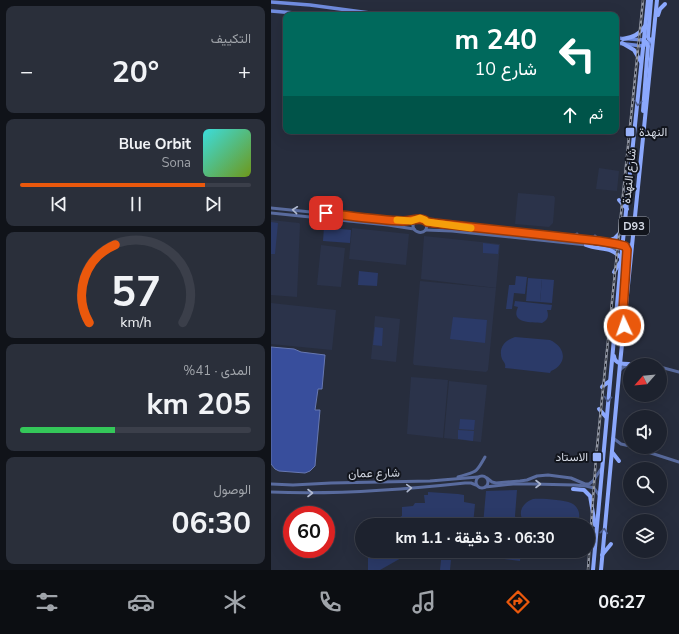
<!DOCTYPE html>
<html lang="ar">
<head>
<meta charset="utf-8">
<style>
	:root { --surface:#1d222e; --page:#2a2f3a; --text:#f1f3f6; --muted:#a0a4aa; --line:#3b3f4a; --accent:#ea580c }
	body { margin:0; font-family:"Nunito Sans",Vazirmatn,sans-serif; background:var(--page); color:var(--text); direction:rtl; height:100vh; display:flex; flex-direction:column; font-size:15px; white-space:nowrap }
	* { box-sizing:border-box; margin:0 }
	p { font-size:13px; color:var(--muted) }
	.icon { flex:none; width:22px; height:22px; fill:none; stroke:currentColor; stroke-width:2; stroke-linecap:round; stroke-linejoin:round }
	.map { position:relative; flex:1; overflow:hidden; direction:ltr }
	.sheet { display:flex; flex-direction:column; gap:6px; padding:6px; background:#101319; width:271px }
	.sheet>* { flex:none }
	.banner { position:absolute; left:12px; top:12px; width:336px; height:122px; border-radius:8px; box-shadow:0 4px 16px #0002,0 0 0 1px var(--line); direction:rtl; background:#00695c; color:#fff; overflow:hidden }
	.needle { width:26px; rotate:243deg }
	.buttons { position:absolute; left:352px; top:358px; display:grid; gap:8px }
	.buttons a { display:grid; place-items:center; width:44px; height:44px; border-radius:50%; background:var(--surface); box-shadow:0 4px 16px #0002,0 0 0 1px var(--line); font-size:20px }
	.speed { position:absolute; left:12px; top:506px; display:flex; gap:8px; font-size:20px; font-weight:700; text-align:center }
	.speed>* { display:grid; place-content:center; width:52px; height:52px; border-radius:50%; background:var(--surface); box-shadow:0 4px 16px #0002,0 0 0 1px var(--line); line-height:1 }
	.speed .limit { border:6px solid #d22; background:#fff; color:#111 }
	.pin { position:absolute; display:grid; place-items:center; width:34px; height:34px; color:#fff; margin:-17px; border-radius:8px; box-shadow:0 2px 6px #0006 }
	.me { position:absolute; width:44px; margin:-22px; rotate:357deg; stroke-linejoin:round; filter:drop-shadow(0 0 3px #0008) }
	.turn { display:flex; align-items:center; gap:14px; height:84px; padding:0 16px; font-size:18px }
	.turn .icon { width:52px; height:52px; stroke-width:2.5 }
	.turn b { display:block; font-size:28px; line-height:34px }
	.then { display:flex; align-items:center; height:38px; padding:0 16px; background:#0003; gap:8px; font-size:15px }
	.big { font-size:30px; font-weight:700; line-height:1.1 }
	.sheet .card { flex:1; display:flex; flex-direction:column; justify-content:center; gap:6px; min-width:0; padding:0 14px; border-radius:8px; background:var(--page) }
	.sheet .dial { align-items:center; gap:0 }
	.dial svg { height:104px; overflow:visible; fill:none; stroke:var(--line); stroke-width:7; stroke-linecap:round; text-anchor:middle }
	.dial text { fill:var(--text); stroke:none }
	.song { display:flex; align-items:center; gap:12px }
	.cover { width:48px; height:48px; border-radius:6px; background:linear-gradient(135deg,hsl(180 70% 55%),hsl(80 70% 35%)) }
	.played { height:4px; border-radius:2px; background:linear-gradient(90deg,var(--accent) 80%,var(--line) 80%) }
	.keys { display:flex; justify-content:space-around; direction:ltr }
	.heat { display:flex; justify-content:space-between; align-items:center; font-size:22px; direction:ltr }
	.charge { height:6px; border-radius:3px; background:linear-gradient(90deg,#34c759 41%,var(--line) 0) }
	.trip { position:absolute; left:84px; top:518px; width:240px; height:40px; border-radius:20px; background:var(--surface); box-shadow:0 4px 16px #0002,0 0 0 1px var(--line); font-weight:700; line-height:40px; text-align:center; direction:rtl }
	.menu { display:flex; height:64px; justify-content:space-around; align-items:center; background:#0c0e12; color:var(--muted) }
	.menu .icon { width:28px; height:28px }
	.menu .active { color:var(--accent) }
	.menu b { font-size:18px; color:var(--text) }
	main { display:flex; flex:1; min-height:0 }
	.map>svg:first-child { display:block }
	.built { fill:#2b334a }
	.green { fill:#2b3a68 }
	.water { fill:#384e9c; stroke:#6778b2 }
	.lines { fill:none; stroke-linecap:round; stroke-linejoin:round }
	.tertiary { stroke:#596b9e; stroke-width:3 }
	.secondary { stroke:#708cdf; stroke-width:3.5 }
	.primary { stroke:#8ba8fd; stroke-width:4 }
	.rail-casing { stroke:#9398a5; stroke-width:2.5 }
	.rail { stroke:#12151d; stroke-width:1; stroke-dasharray:3; stroke-linecap:butt }
	.oneway { stroke:#4e5e8d }
	.oneway2 { stroke:#b0b9d0 }
	.route-casing { stroke:#983908; stroke-width:10 }
	.route { stroke:#ea580c; stroke-width:7 }
	.slow { stroke:#f59e0b; stroke-width:7 }
	.poi-dot { fill:#9bb5fd; stroke:#12151d; stroke-width:1.5 }
	.labels { text-anchor:middle; stroke-width:4; stroke-linejoin:round; paint-order:stroke }
	.shield { fill:#12151d; stroke:#9a9fa9; stroke-width:1 }
	.shield-label { font-size:11px; font-weight:bold; fill:#d5dae5 }
	.poi-label { font-size:12px; fill:#d5dae5; stroke:#12151d; text-anchor:start }
	.street-label { font-size:12px; fill:#d5dae5; stroke:#12151d }
</style>
</head>
<body>
<main>
<div class="map">
<svg width="408" height="570" viewBox="0 0 408 570">
	<rect width="100%" height="100%" fill="#272d3d"/>
	<g class="built">
		<polygon points="328,168 348,171 346,191 325,189"/>
		<polygon points="247,193 283,196 284,198 282,223 278,227 244,224"/>
		<polygon points="0,220 28,223 29,224 26,297 0,295"/>
		<polygon points="81,228 138,234 135,265 78,259"/>
		<polygon points="153,236 229,244 225,288 150,279"/>
		<polygon points="50,245 74,248 70,287 46,285"/>
		<polygon points="149,281 225,288 217,370 215,372 143,365 142,363"/>
		<polygon points="0,303 65,310 61,350 0,344"/>
		<polygon points="104,316 129,319 125,362 100,359"/>
		<polygon points="140,377 177,380 172,438 136,434"/>
		<polygon points="178,381 216,385 210,442 173,438"/>
	</g>
	<g class="green">
		<polygon points="0,222 7,223 4,254 0,254"/>
		<polygon points="53,227 80,230 79,243 52,241"/>
		<polygon points="212,243 228,245 227,254 212,253"/>
		<polygon points="88,271 107,273 106,286 87,285"/>
		<polygon points="245,276 256,277 254,294 243,293 241,309 235,309 238,285 244,285"/>
		<polygon points="257,278 271,279 269,302 255,301"/>
		<polygon points="271,279 283,280 281,303 269,302"/>
		<path d="M244,301L281,305L280,310H276C278,316 277,320 271,323C261,322 239,324 247,307L243,306Z"/>
		<polygon points="182,317 216,320 214,343 179,339"/>
		<polygon points="104,327 112,328 111,346 102,345"/>
		<path d="M244,337L279,340C296,348 296,364 280,371L279,373L234,368C235,363 233,363 231,359C227,348 234,340 244,337Z"/>
		<polygon points="189,419 204,420 203,430 188,429"/>
		<polygon points="187,430 203,431 202,441 187,439"/>
		<polygon points="246,490 244,516 247,525 212,525 215,491"/>
		<polygon points="157,492 187,494 193,495 193,502 204,504 202,525 114,525 131,516 131,507 142,506 144,503 154,503 153,495 157,495"/>
		<path d="M262,499C270,498 293,500 300,503C309,507 310,517 306,525H255C246,515 249,504 262,499Z"/>
		<polygon points="97,551 150,551 141,556 139,553 109,570 97,570"/>
		<polygon points="210,551 250,551 249,561 209,556"/>
		<polygon points="170,560 180,560 179,570 169,570"/>
	</g>
	<polygon class="water" points="0,347 23,349 30,352 54,355 51,389 47,389 44,410 49,410 44,466 39,471 34,473 8,471 4,469 0,464"/>
	<g class="lines">
		<g class="tertiary">
			<polyline points="0,208 119,220 138,221 149,218 153,220 155,222 181,225 335,242 352,245"/>
			<polyline points="0,213 117,225 143,229"/>
			<path d="M144,220C135,234 160,238 155,222"/>
			<polyline points="155,230 181,231 200,233 316,245"/>
			<polyline points="324,236 328,241"/>
			<polyline points="299,238 306,234"/>
			<path d="M328,246C333,247 351,250 354,249C357,248 359,245 361,243"/>
			<polyline points="389,367 408,372"/>
			<path d="M349,370C355,363 363,364 371,365"/>
			<polyline points="342,438 350,444 359,446"/>
			<polyline points="361,447 408,462"/>
			<circle cx="211" cy="482" r="6"/>
			<path d="M187,477C205,471 204,475 214,457"/>
			<polyline points="216,478 221,482 225,483 249,481 256,480 266,476 277,475 300,478 314,484 318,484 322,481 330,469"/>
			<polyline points="0,484 22,485 60,483 159,481 207,477"/>
			<polyline points="214,487 242,484 261,484 303,485 315,486 323,488 328,495"/>
			<path d="M0,492C65,495 129,490 194,483H200L205,485"/>
		</g>
		<g class="secondary">
			<polyline points="0,2 39,5 114,15"/>
			<polyline points="0,11 48,15"/>
			<polyline points="345,38 373,40"/>
			<polyline points="345,43 372,46 377,44 381,39"/>
		</g>
		<g class="primary">
			<polyline points="380,0 377,37 378,39 380,40"/>
			<polyline points="387,15 389,9 394,4"/>
			<path d="M352,39C362,37 368,35 374,26"/>
			<polyline points="351,43 363,50 370,62"/>
			<polyline points="372,111 377,46 375,42 373,40"/>
			<polyline points="348,200 356,209"/>
			<polyline points="335,242 344,238 353,229"/>
			<path d="M315,245C329,251 339,245 351,259"/>
			<polyline points="343,272 350,261"/>
			<polyline points="352,315 356,250 354,247 352,245"/>
			<path d="M343,356C344,364 351,364 358,364"/>
			<polyline points="331,387 333,385 339,381"/>
			<polyline points="328,409 335,417"/>
			<polyline points="341,452 348,461"/>
			<polyline points="302,489 313,490 319,496 324,525"/>
			<polyline points="331,555 340,544"/>
			<polyline points="322,570 351,250 377,0"/>
			<polyline points="330,570 349,364 386,0"/>
		</g>
		<defs>
			<polyline id="rail" points="317,570 325,457 372,0"/>
		</defs>
		<use href="#rail" class="rail-casing"/>
		<use href="#rail" class="rail"/>
	</g>
	<defs><path id="oneway-chevron" d="M-2-3.5L2.5 0L-2 3.5" fill="none" stroke-width="1.6" stroke-linecap="round" stroke-linejoin="round"/></defs>
	<g class="oneway">
		<use href="#oneway-chevron" transform="translate(367 103) rotate(96)"/>
		<use href="#oneway-chevron" transform="translate(337 399) rotate(95)"/>
		<use href="#oneway-chevron" transform="translate(333 531) rotate(-84)"/>
	</g>
	<g class="oneway2">
		<use href="#oneway-chevron" transform="translate(24 210) rotate(-174)"/>
		<use href="#oneway-chevron" transform="translate(267 484)"/>
		<use href="#oneway-chevron" transform="translate(138 488) rotate(-4)"/>
		<use href="#oneway-chevron" transform="translate(39 493)"/>
	</g>
	<g class="lines">
		<defs>
			<path id="route" d="M55,213C81,216 107,220 132,221C141,221 150,216 156,222L163,223L328,241L346,244L354,246L356,250L352,310L353,326"/>
		</defs>
		<use href="#route" class="route-casing"/>
		<use href="#route" class="route"/>
		<polyline class="slow" points="126,220 140,221 149,218 154,220 156,222 200,228"/>
	</g>
	<g class="poi-dot">
		<rect x="354" y="127" width="10" height="10" rx="2"/>
		<rect x="321" y="452" width="10" height="10" rx="2"/>
	</g>
	<g class="labels">
		<rect class="shield" x="348" y="217" width="30" height="18" rx="3"/>
		<g class="shield-label">
			<text x="363" y="230">D93</text>
		</g>
		<g class="poi-label">
			<text x="368" y="136">النهدة</text>
			<text x="317" y="461" text-anchor="end">الاستاد</text>
		</g>
		<g class="street-label">
			<text transform="translate(358 176) rotate(-84)" y="4">شارع النهدة</text>
			<text transform="translate(103 473) rotate(-1)" y="4">شارع عمان</text>
		</g>
	</g>
</svg>
<div class="buttons">
<a><svg class="needle" viewBox="-14 -14 28 28"><path d="M0-13l5 13h-10z" fill="#e53935"/><path d="M0 13l5-13h-10z" fill="#a0a4aa"/></svg></a>
<a><svg class="icon" aria-label="sound" viewBox="0 0 24 24"><path d="M4 9h4l5-4v14l-5-4H4zM17 9q2 3 0 6"/></svg></a>
<a><svg class="icon" aria-label="search" viewBox="0 0 24 24"><circle cx="10" cy="10" r="6"/><path d="M15 15l6 6"/></svg></a>
<a><svg class="icon" aria-label="layers" viewBox="0 0 24 24"><path d="M12 4l9 5-9 5-9-5zM3 14l9 5 9-5"/></svg></a>
</div>
<div class="speed"><div class="limit">60</div></div>
<div class="pin" style="left:55px;top:213px;background:#d93025"><svg class="icon" aria-label="arrive" viewBox="0 0 24 24"><path d="M6 21V4h12l-3 4 3 4H6"/></svg></div>
<svg class="me" style="left:353px;top:326px" viewBox="-20 -20 40 40"><circle r="17" fill="#ea580c" stroke="#fff" stroke-width="3"/><path d="M0-11L8 9 0 5-8 9z" fill="#fff"/></svg>
<div class="trip">06:30 · 3 دقيقة · 1.1 km</div>
<div class="banner">
<div class="turn"><svg class="icon" aria-label="left" viewBox="0 0 24 24"><path d="M17 20v-9H6M10 6l-5 5 5 5"/></svg><div><b>240 m</b>شارع 10</div></div>
<div class="then">ثم<svg class="icon" aria-label="ahead" viewBox="0 0 24 24"><path d="M12 20V5M6 11l6-6 6 6"/></svg></div>
</div>
</div>
<section class="sheet">
<div class="card"><p>التكييف</p>
<div class="heat"><a>−</a><b class="big">20°</b><a>+</a></div>
</div>
<div class="card">
<div class="song"><i class="cover"></i><div><b>Blue Orbit</b><p>Sona</p></div></div>
<div class="played"></div>
<div class="keys"><svg class="icon" aria-label="previous" viewBox="0 0 24 24"><path d="M18 5L8 12l10 7zM5 5v14"/></svg><svg class="icon" aria-label="pause" viewBox="0 0 24 24"><path d="M8 5v14M16 5v14"/></svg><svg class="icon" aria-label="next" viewBox="0 0 24 24"><path d="M6 5l10 7-10 7zM19 5v14"/></svg></div>
</div>
<div class="card dial"><svg viewBox="0 0 100 80">
<path d="M14 69A42 42 0 1 1 86 69"/>
<path d="M14 69A42 42 0 0 1 34 9" stroke="#ea580c"/>
<text x="50" y="56" font-size="32" font-weight="700">57</text>
<text x="50" y="72" font-size="11">km/h</text>
</svg></div>
<div class="card"><p>المدى · 41%</p><b class="big">205 km</b><div class="charge"></div></div>
<div class="card"><p>الوصول</p><b class="big">06:30</b></div>
</section>
</main>
<nav class="menu">
<b>06:27</b>
<svg class="icon active" aria-label="directions" viewBox="0 0 24 24"><path d="M12 3l9 9-9 9-9-9zM9 14v-3h6M13 9l2 2-2 2"/></svg>
<svg class="icon" aria-label="music" viewBox="0 0 24 24"><path d="M9 18V5l10-2v13"/><circle cx="6" cy="18" r="3"/><circle cx="16" cy="16" r="3"/></svg>
<svg class="icon" aria-label="phone" viewBox="0 0 24 24"><path d="M5 4h4l2 5-3 2q2 4 5 5l2-3 5 2v4C11 20 4 13 5 4z"/></svg>
<svg class="icon" aria-label="climate" viewBox="0 0 24 24"><path d="M12 3v18M4 7l16 10M4 17L20 7"/></svg>
<svg class="icon" aria-label="car" viewBox="0 0 24 24"><path d="M5 17H2v-5l4-1 3-4h7l3 4 3 1v5h-3M9 17h6M6 11h13"/><circle cx="7" cy="17" r="2"/><circle cx="17" cy="17" r="2"/></svg>
<svg class="icon" aria-label="filters" viewBox="0 0 24 24"><path d="M4 7h16M4 17h16"/><circle cx="9" cy="7" r="2"/><circle cx="15" cy="17" r="2"/></svg>
</nav>
</body>
</html>
